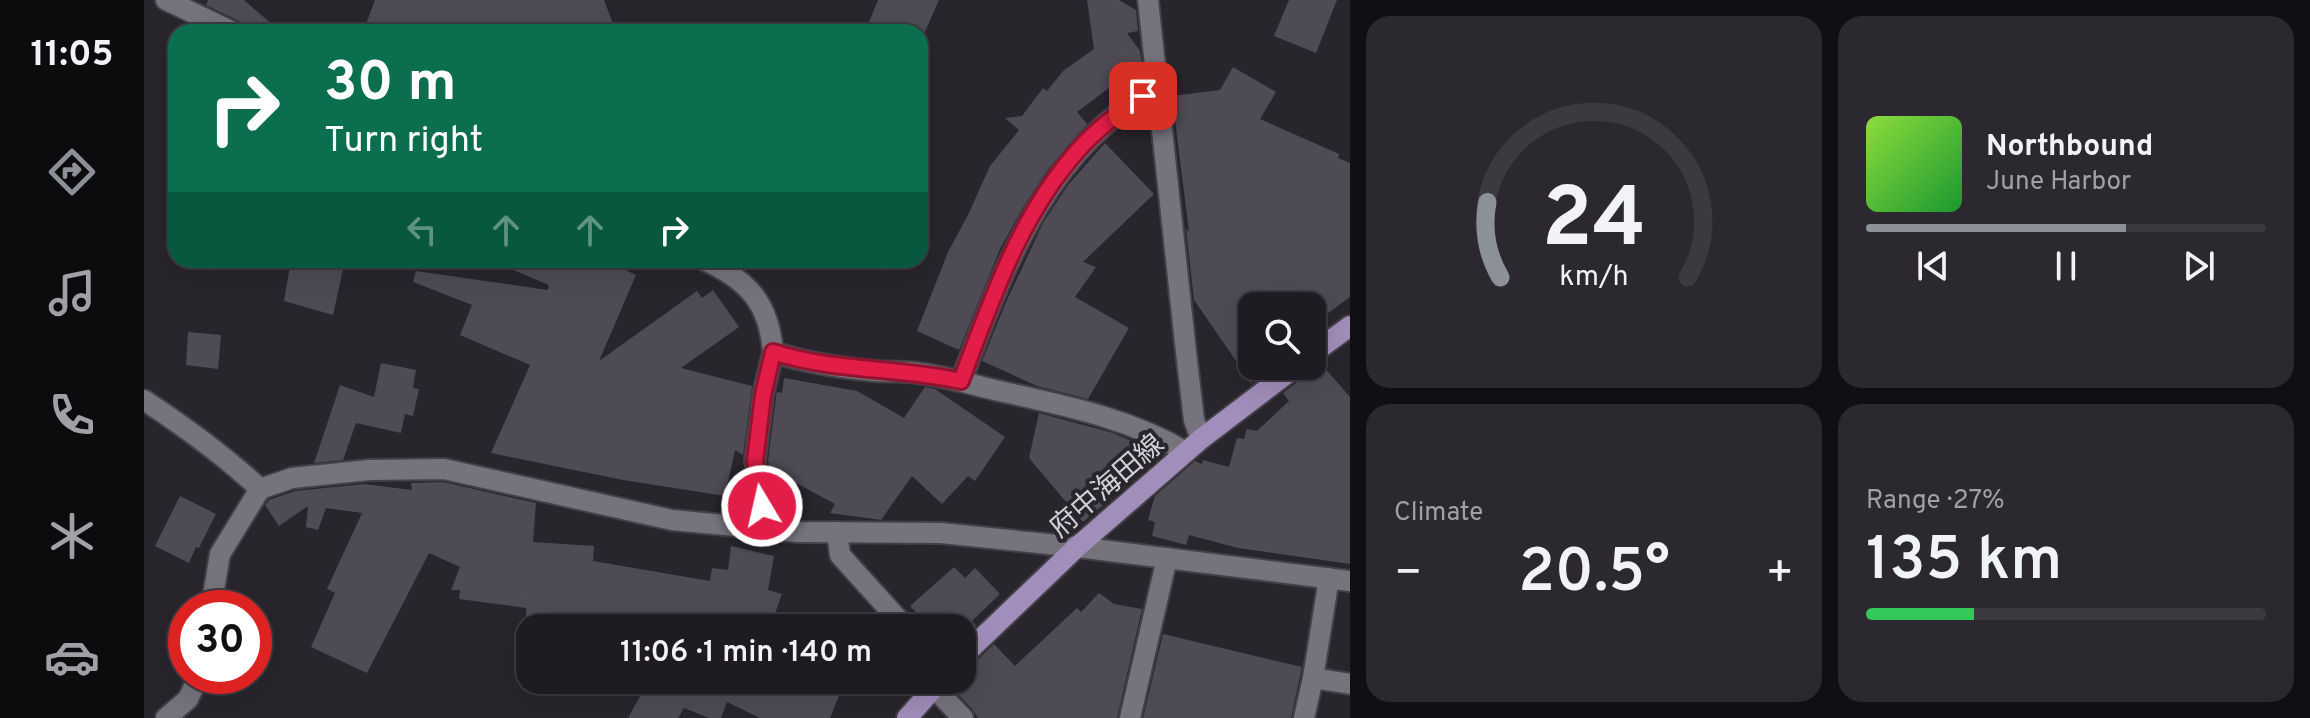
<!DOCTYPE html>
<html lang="en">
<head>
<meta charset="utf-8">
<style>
	:root { --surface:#1e1c22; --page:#2b292f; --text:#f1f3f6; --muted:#a1a1a5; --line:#3c3a40; --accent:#8c9099 }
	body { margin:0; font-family:Overpass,"Noto Sans JP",sans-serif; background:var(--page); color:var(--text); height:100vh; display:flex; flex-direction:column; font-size:30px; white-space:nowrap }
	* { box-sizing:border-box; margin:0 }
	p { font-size:26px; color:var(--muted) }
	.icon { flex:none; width:44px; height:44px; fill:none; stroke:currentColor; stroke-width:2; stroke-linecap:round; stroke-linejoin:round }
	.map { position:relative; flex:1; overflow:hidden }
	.details { display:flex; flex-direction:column; gap:16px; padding:16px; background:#100f13; width:960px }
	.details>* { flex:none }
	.top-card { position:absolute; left:24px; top:24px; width:760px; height:244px; border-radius:24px; box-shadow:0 8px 32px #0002,0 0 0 2px var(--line); background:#0b6e4f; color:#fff; overflow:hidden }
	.buttons { position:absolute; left:1094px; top:292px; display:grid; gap:16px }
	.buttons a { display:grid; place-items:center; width:88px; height:88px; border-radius:16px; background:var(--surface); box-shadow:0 8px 32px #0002,0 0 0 2px var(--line); font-size:40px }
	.speed { position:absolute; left:24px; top:590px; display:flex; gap:16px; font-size:40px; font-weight:700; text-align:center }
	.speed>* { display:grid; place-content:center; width:104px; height:104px; border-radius:50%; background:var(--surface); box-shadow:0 8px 32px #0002,0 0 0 2px var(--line); line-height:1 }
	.speed .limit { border:12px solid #d22; background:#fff; color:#111 }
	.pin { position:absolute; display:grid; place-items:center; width:68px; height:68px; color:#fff; margin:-34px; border-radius:16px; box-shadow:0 4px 12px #0006 }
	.me { position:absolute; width:88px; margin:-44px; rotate:351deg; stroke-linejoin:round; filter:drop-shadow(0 0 6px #0008) }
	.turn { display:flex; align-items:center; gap:28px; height:168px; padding:0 24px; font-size:36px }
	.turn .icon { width:104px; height:104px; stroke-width:2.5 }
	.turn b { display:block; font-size:56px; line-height:68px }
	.lanes { display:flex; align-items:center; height:76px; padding:0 24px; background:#0003; justify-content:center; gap:40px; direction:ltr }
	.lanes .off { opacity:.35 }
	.big { font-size:60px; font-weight:600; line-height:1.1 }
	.details .widget { flex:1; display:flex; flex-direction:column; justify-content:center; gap:12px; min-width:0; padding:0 28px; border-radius:24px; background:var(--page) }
	.details .dial { align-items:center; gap:0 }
	.dial svg { height:208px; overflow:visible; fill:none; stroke:var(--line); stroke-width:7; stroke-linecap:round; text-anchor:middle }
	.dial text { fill:var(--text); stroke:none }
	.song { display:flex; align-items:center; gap:24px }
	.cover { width:96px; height:96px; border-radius:12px; background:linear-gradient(135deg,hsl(90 70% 55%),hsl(130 70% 35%)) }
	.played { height:8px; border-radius:4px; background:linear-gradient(90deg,var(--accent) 65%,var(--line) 65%) }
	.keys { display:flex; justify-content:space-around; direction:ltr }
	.heat { display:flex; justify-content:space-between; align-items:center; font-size:44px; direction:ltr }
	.charge { height:12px; border-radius:6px; background:linear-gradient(90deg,#34c759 27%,var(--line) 0) }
	.details .tiles { flex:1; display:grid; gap:16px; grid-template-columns:repeat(2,1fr) }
	.trip { position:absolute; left:372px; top:614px; width:460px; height:80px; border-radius:24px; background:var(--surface); box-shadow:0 8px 32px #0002,0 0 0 2px var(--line); font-weight:600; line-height:80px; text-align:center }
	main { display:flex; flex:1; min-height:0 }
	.menu { display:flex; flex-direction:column; width:144px; justify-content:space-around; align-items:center; background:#0c0b0e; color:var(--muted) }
	.menu .icon { width:56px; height:56px }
	.menu .on { color:var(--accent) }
	.menu b { font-size:36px; color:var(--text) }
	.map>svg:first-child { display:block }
	.building { fill:#4f4b54 }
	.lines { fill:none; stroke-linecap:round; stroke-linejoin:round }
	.minor-casing { stroke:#434047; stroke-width:24 }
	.major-casing { stroke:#434047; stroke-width:24 }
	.minor { stroke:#77737d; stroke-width:20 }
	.major { stroke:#a28ebb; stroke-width:20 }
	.route-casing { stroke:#92132f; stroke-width:20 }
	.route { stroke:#e11d48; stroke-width:14 }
	.labels { text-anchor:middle; stroke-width:8; stroke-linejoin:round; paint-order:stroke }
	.street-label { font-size:28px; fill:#d2d0d6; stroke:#28252d }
</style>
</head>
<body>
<main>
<nav class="menu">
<b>11:05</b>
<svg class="icon on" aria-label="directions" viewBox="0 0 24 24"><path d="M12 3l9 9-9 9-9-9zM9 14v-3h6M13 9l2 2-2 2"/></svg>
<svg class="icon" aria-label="music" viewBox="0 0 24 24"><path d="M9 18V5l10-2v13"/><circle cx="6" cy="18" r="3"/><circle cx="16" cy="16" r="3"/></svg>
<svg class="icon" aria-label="phone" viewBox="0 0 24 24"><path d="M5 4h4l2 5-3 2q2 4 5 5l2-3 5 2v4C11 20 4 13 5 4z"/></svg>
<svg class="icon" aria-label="climate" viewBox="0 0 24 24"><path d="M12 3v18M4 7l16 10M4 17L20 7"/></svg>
<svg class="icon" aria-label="car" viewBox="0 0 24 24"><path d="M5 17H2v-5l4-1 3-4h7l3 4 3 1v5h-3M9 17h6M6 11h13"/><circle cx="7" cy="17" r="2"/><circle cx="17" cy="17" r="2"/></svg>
</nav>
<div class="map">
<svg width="1206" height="718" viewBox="0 0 1206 718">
	<rect width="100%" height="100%" fill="#28252d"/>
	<g class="building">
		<polygon points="64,0 100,0 137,32 102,32 100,25 95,21 62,5"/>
		<polygon points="231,0 460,0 472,32 247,32 222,24"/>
		<polygon points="734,0 795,0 781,32 721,32"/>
		<polygon points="943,0 975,0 992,10 994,31 983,33 996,51 998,63 933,112 943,124 904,169 878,209 856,249 815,350 773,331 804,252 824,215 846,166 875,130 861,118 878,116 899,88 903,91 919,71 950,49"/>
		<polygon points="1145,0 1193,0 1172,53 1130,36"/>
		<polygon points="1089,67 1132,92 1116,119 1195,154 1194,158 1206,163 1206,297 1168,325 1168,306 1108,306 1108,384 1050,300 1042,229 1045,232 1028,96 1076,90"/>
		<polygon points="961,143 1010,194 939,262 952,267 931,297 985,328 944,399 893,386 838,361 862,302 900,221 924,185"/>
		<polygon points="147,260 201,260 189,315 140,301"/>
		<polygon points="346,260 425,260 447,270 452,260 483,260 479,269 492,275 455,361 553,291 558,298 569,290 595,327 537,368 608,386 599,455 591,450 581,496 479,480 347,453 386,365 316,335 328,305 269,282 272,271 404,290 405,285"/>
		<polygon points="44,332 77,335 74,369 42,365"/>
		<polygon points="237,363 272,370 269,388 275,389 269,416 261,414 257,433 212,423 199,460 170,463 196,385 230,397"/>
		<polygon points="1166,366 1179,366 1206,397 1206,564 1094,548 1045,535 1042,545 1008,536 1011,522 1004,520 1011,496 1051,461 1058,464 1059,460 1085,467 1093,438 1100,439 1103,429 1113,431 1145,401 1139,393 1161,376"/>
		<polygon points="640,378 713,391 760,418 781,387 791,389 861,437 831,481 824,476 798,504 768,476 737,520 686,513 691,504 626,469 624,461 632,397 633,392 638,393"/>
		<polygon points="895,413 969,433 1019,455 939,522 885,458"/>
		<polygon points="299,482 392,503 389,542 450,546 449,561 566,581 568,568 584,570 587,546 630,556 624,590 638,594 626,628 382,628 382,608 315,599 316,590 307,590 316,567 285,553 223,673 167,647 191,593 183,589 218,513 182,508 174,530 162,527 164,506 135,526 121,505 125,500 151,491 220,484 268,490 267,483"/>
		<polygon points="36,496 72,514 55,548 52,547 45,563 11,546"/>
		<polygon points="810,567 821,578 831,568 856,594 828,621 832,625 818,639 818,628 787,628 766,606"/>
		<polygon points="955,593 970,604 998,609 973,718 834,718 828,709 810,690 818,681 818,670 827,666 850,644 871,666 933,608 937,612"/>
		<polygon points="1019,634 1158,667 1147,718 999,718"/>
		<polygon points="505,680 683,680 696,693 686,718 616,718 583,702 577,718 565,718 540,708 534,718 484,718"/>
	</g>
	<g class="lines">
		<defs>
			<g id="minor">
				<polyline points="22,0 89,32"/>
				<polyline points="1004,0 1042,352 1050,420 1057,439"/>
				<path d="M560,260C604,280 625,303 629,352C663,363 696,368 731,371C745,372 760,371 774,373C800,376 825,384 851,390C917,405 983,417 1042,452"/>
				<path d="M817,381C859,270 902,146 1014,88"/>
				<path d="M0,400C41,427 80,455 116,489"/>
				<polyline points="624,529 611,461 619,395 629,352"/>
				<polyline points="693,532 696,555 762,628"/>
				<polyline points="67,608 76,554 116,489 148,478 225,470 300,469 528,520 654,532 797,533 933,547 1206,581"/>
				<polyline points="1169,678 1206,684"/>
				<polyline points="790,688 819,718"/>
				<polyline points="22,718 44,699 55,676"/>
				<polyline points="986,718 1023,558"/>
				<polyline points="1160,718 1169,678 1185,578"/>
			</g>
			<g id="major">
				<polyline points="1168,354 1206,326"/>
				<polyline points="818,657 933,547 1057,439 1153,366"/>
				<polyline points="763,718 797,680"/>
			</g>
		</defs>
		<use href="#minor" class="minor-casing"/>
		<use href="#major" class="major-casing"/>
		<use href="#minor" class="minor"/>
		<use href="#major" class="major"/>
	</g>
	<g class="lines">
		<defs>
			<path id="route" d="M618,506L611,461L619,395L629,352C691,372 755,367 817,381C848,299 877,212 937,147C955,127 977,111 999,96"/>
		</defs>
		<use href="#route" class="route-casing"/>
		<use href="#route" class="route"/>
	</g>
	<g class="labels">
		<g class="street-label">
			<text transform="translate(962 485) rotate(-41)" y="10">府中海田線</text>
		</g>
	</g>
</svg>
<div class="buttons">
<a><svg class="icon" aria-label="search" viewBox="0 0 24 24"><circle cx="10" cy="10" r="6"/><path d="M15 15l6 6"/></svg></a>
</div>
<div class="speed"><div class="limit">30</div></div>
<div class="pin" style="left:999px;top:96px;background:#d93025"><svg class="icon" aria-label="arrive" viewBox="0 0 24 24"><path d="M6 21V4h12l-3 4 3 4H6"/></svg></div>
<svg class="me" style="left:618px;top:506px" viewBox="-20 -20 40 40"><circle r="17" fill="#e11d48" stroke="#fff" stroke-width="3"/><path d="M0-11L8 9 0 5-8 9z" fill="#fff"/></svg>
<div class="trip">11:06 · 1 min · 140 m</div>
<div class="top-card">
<div class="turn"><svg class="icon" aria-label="right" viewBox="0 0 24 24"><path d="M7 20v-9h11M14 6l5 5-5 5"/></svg><div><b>30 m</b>Turn right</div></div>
<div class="lanes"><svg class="icon off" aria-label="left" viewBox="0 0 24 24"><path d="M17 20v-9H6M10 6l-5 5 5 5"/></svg><svg class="icon off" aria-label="ahead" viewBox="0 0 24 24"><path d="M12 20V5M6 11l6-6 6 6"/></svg><svg class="icon off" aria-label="ahead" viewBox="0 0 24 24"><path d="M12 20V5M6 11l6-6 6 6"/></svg><svg class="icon" aria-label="right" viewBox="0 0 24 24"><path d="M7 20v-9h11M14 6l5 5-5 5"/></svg></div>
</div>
</div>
<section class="details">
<div class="tiles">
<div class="widget dial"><svg viewBox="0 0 100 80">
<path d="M14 69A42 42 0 1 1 86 69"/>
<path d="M14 69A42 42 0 0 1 9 40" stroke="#8c9099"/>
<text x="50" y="56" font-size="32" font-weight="700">24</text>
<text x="50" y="72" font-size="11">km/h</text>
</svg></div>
<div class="widget">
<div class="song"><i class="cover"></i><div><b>Northbound</b><p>June Harbor</p></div></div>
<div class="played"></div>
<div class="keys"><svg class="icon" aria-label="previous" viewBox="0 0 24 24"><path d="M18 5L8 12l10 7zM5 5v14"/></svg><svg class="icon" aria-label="pause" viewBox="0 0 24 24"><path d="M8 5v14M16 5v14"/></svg><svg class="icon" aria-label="next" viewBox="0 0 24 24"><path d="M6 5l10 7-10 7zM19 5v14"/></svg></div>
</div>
<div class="widget"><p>Climate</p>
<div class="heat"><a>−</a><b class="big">20.5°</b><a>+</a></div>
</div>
<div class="widget"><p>Range · 27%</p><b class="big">135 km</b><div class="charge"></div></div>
</div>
</section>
</main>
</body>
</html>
